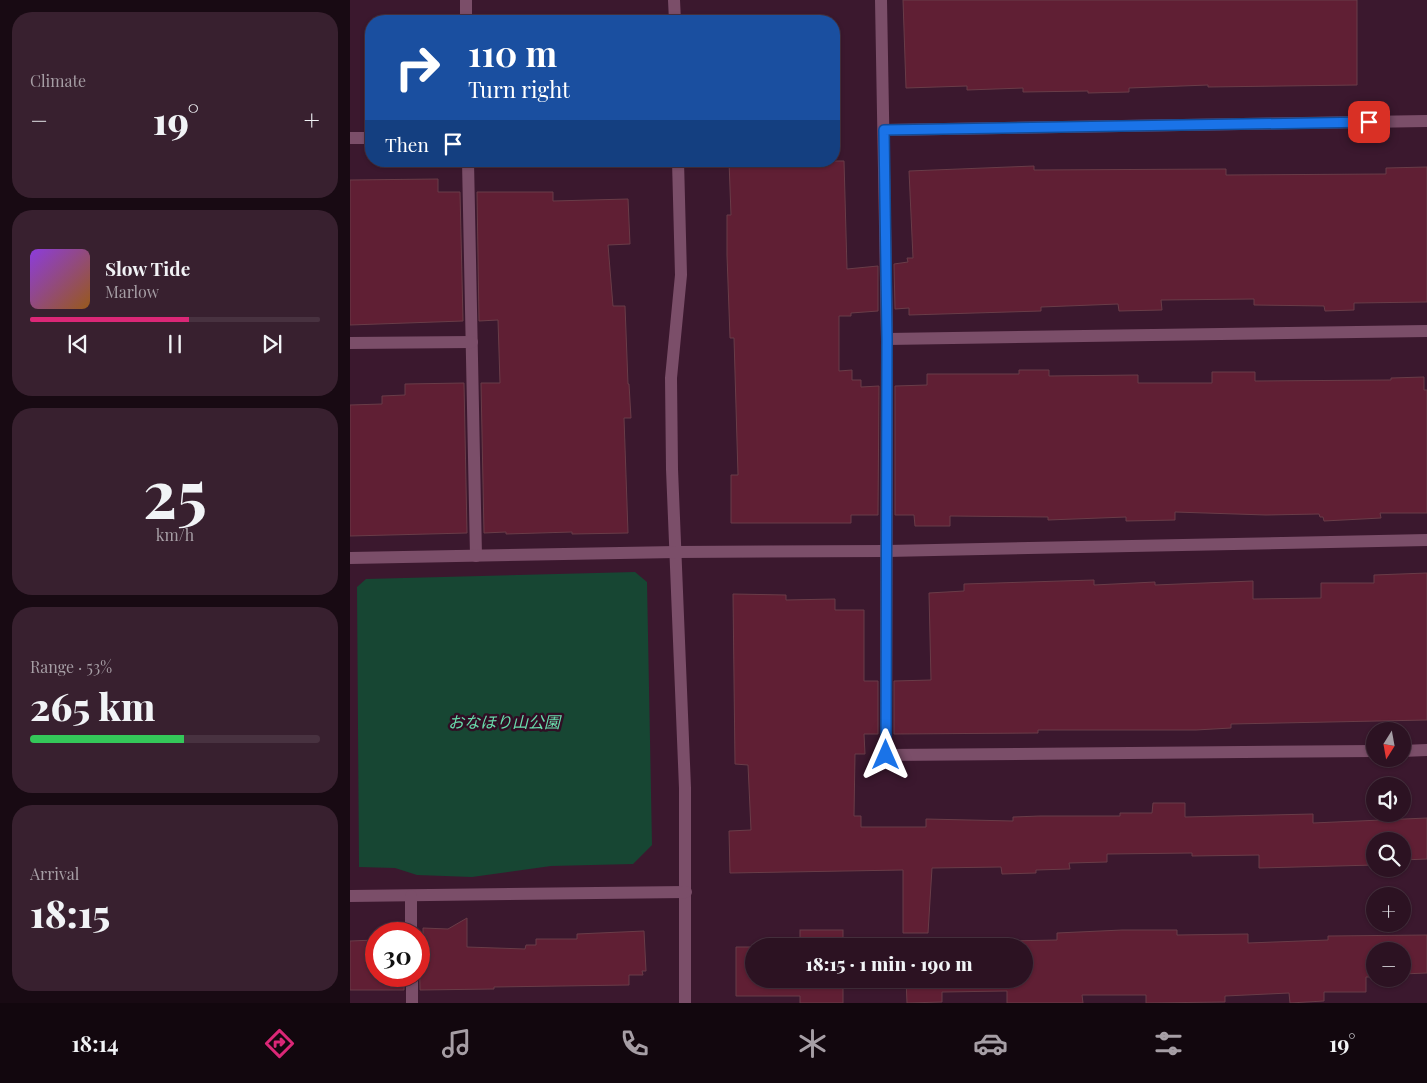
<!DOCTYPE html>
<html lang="en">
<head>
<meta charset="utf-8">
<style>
	:root { --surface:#2c1222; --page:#38202f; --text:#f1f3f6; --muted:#a69ea5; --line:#483240; --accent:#db2777 }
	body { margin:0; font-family:"Playfair Display","Noto Sans JP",serif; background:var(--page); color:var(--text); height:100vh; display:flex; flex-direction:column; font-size:19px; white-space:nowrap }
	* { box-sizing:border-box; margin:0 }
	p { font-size:16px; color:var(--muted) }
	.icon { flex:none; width:28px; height:28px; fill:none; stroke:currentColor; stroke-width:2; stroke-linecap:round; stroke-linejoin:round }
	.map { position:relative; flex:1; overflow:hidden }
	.sheet { display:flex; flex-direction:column; gap:12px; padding:12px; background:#180a13; width:350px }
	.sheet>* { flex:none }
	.hud { position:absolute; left:15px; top:15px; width:475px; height:152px; border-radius:20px; box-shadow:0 1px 4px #0004,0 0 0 1px var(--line); background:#1a4fa0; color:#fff; overflow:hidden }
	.needle { width:32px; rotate:191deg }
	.controls { position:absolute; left:1016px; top:722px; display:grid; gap:10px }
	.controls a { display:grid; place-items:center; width:45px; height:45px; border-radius:50%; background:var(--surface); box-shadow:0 1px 4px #0004,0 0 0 1px var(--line); font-size:25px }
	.speed { position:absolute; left:15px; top:922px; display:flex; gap:10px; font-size:25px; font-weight:700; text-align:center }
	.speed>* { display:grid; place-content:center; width:65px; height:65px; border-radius:50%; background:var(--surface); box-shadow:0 1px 4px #0004,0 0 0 1px var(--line); line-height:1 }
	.speed .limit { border:8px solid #d22; background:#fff; color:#111 }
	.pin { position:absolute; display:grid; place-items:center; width:42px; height:42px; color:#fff; margin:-21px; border-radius:10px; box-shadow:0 2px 8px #0006 }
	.me { position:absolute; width:55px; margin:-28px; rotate:0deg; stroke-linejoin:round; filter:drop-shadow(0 0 4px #0008) }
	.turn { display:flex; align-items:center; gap:18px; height:105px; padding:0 20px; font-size:22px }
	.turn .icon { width:65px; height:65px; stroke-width:2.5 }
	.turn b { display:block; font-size:35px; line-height:42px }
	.then { display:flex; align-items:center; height:48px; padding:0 20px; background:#0003; gap:10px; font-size:19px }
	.big { font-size:38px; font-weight:800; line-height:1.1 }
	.sheet .card { flex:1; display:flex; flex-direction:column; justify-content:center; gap:8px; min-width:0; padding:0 18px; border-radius:20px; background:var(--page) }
	.sheet .dial { align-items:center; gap:0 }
	.dial b { font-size:65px; line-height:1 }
	.song { display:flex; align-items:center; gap:15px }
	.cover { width:60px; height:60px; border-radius:8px; background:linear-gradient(135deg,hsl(270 70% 55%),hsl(30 70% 35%)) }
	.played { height:5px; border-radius:2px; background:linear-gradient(90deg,var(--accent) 55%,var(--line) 55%) }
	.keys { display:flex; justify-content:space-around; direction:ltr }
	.heat { display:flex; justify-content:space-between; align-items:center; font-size:28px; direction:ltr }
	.charge { height:8px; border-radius:4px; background:linear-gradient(90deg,#34c759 53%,var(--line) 0) }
	.trip { position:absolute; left:395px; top:938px; width:288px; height:50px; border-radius:25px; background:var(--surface); box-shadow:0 1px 4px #0004,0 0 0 1px var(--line); font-weight:800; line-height:50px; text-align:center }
	.dock { display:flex; height:80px; justify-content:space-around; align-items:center; background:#12070e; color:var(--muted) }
	.dock .icon { width:35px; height:35px }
	.dock .current { color:var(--accent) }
	.dock b { font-size:22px; color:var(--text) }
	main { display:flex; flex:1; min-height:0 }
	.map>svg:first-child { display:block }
	.green { fill:#174633 }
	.building { fill:#601f34; stroke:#693c48 }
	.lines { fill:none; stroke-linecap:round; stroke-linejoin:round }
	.street { stroke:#7b4e69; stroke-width:12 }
	.route-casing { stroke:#114b97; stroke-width:12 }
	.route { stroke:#1a73e8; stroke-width:9 }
	.labels { text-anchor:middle; stroke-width:5; stroke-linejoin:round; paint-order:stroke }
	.park-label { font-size:16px; font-style:italic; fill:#69dcac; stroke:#300e24 }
</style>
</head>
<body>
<main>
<section class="sheet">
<div class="card"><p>Climate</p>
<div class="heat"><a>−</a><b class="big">19°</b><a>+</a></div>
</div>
<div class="card">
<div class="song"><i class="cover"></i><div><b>Slow Tide</b><p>Marlow</p></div></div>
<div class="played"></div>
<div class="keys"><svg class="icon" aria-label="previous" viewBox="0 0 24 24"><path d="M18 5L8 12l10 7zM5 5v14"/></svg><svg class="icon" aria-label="pause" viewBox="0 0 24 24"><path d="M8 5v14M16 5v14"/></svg><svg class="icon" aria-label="next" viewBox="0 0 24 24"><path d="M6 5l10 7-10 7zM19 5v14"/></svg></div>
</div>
<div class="card dial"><b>25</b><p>km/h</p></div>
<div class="card"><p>Range · 53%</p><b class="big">265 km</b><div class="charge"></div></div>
<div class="card"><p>Arrival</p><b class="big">18:15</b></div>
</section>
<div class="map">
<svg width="1077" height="1003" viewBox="0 0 1077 1003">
	<rect width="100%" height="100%" fill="#3b182e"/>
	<polygon class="green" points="285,572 297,582 302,845 283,864 201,866 122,877 67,875 45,868 9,867 7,587 16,579"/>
	<g class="building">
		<polygon points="553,0 1007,0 1007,85 858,87 858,85 779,88 779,92 738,93 738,91 673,92 673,88 617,90 617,86 556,88"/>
		<polygon points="379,161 494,161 497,269 528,266 528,311 501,313 501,316 489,316 489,371 502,370 502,380 511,380 511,387 529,386 528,515 501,515 501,523 381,523 381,475 388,475 384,338 380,338 377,255 377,215 381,215"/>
		<polygon points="684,166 684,170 876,169 876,175 1036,174 1036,168 1077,167 1077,302 1004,303 1004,310 975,311 974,306 904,305 904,299 811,300 812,310 769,311 768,304 691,307 691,311 559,315 559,308 545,309 544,264 558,262 557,258 563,258 559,171"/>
		<polygon points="88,179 88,192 110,192 113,321 0,325 0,180"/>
		<polygon points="127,192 203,192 203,201 278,199 280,244 258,245 263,306 275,306 278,384 279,384 281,418 274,418 278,533 222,534 222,532 156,534 156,532 134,533 131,383 150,383 148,320 129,321"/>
		<polygon points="669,370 699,370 699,376 788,375 788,383 862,383 862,372 905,372 905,381 1041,380 1041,378 1074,377 1074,390 1077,390 1077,513 1030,513 1031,518 974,521 973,517 970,517 969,514 916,515 825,512 825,520 776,521 776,517 698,520 698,517 600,516 600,526 565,526 564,515 545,515 545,386 577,385 577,374 669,374"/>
		<polygon points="114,383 117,533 0,536 0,405 32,404 32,396 55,395 55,384"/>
		<polygon points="1077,573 1077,720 881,724 881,728 846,730 688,730 688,733 544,734 544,681 581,680 579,593 614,591 614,584 744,580 744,585 805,582 805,585 903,581 903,599 971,598 971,583 1024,583 1024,575"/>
		<polygon points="383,594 436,595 436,600 485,599 485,610 514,610 514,681 528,681 528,734 514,734 515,754 505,754 504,816 511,816 511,827 576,827 576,819 663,821 663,817 690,816 770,816 770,813 802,813 803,803 835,803 835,817 963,814 963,823 1077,818 1077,859 1052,860 1052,841 1025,841 1025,865 909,868 909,855 842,856 842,853 757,854 757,862 719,863 720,869 686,870 686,873 652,874 651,867 582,868 578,933 553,933 553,870 380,873 379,831 401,830 398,765 385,764"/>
		<polygon points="117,918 117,947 175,949 176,945 186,945 186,939 227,939 227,934 294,931 296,971 292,971 293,975 279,975 279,985 144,987 144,989 70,990 69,940 73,940 73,928 98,929"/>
		<rect x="450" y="930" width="43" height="16"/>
		<polygon points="772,930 827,930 827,935 898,934 898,943 978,940 978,936 1077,935 1077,973 1052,974 1052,951 1025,951 1025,977 1016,977 1016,992 974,992 974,1001 940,1003 939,993 875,996 875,1002 796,1003 796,995 732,995 733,1003 657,1003 657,991 592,992 592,1002 557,1003 556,979 674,979 674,946 555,946 555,943 707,940 707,933"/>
		<polygon points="26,940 26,976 54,976 54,990 0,990 0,941"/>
		<polygon points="386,947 404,947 404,979 493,979 493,1003 450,1003 450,996 386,996"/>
	</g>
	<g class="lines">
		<g class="street">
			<polyline points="116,0 116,21"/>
			<polyline points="324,0 325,21"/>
			<polyline points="531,0 537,339 536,755 1025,751"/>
			<polyline points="534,130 1077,121"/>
			<polyline points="0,138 21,138"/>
			<polyline points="118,161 126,556"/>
			<polyline points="328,161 331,275 321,378 322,469 335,788 335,1003"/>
			<polyline points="537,339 1077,331"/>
			<polyline points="0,343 122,342"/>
			<polyline points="0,558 326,552 537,551 1077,540"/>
			<polyline points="1052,751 1077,750"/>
			<polyline points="0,896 336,892"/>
			<polyline points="61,896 61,934"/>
			<polyline points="62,976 62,1003"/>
		</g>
	</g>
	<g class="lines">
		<defs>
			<polyline id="route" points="536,755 537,339 534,130 1019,122"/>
		</defs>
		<use href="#route" class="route-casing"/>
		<use href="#route" class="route"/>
	</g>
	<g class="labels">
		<g class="park-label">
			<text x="154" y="728">おなほり山公園</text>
		</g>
	</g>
</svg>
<div class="controls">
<a><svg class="needle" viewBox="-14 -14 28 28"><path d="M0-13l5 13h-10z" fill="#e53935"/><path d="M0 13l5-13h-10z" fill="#a69ea5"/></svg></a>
<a><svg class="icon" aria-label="sound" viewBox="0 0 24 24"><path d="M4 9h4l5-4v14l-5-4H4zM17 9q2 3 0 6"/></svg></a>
<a><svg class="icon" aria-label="search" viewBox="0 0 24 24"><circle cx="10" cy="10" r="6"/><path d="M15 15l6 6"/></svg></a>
<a>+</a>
<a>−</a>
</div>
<div class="speed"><div class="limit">30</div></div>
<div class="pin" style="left:1019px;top:122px;background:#d93025"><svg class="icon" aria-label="arrive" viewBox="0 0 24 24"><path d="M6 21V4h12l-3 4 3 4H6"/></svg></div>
<svg class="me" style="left:536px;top:755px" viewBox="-20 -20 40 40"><path d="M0-17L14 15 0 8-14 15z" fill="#1a73e8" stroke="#fff" stroke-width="4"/></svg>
<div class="trip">18:15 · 1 min · 190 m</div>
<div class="hud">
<div class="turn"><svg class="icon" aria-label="right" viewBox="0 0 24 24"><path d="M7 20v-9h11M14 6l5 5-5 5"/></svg><div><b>110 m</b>Turn right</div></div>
<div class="then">Then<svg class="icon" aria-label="arrive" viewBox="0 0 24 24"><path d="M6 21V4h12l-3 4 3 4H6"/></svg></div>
</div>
</div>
</main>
<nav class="dock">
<b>18:14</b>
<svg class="icon current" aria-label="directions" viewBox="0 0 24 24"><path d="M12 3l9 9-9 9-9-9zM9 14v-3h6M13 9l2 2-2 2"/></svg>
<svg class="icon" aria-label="music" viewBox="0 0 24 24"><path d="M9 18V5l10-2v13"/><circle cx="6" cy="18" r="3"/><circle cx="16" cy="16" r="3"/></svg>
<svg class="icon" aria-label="phone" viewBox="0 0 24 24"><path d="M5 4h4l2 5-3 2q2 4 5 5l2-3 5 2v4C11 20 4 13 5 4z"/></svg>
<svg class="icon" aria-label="climate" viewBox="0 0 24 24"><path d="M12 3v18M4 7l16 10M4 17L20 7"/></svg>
<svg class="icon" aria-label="car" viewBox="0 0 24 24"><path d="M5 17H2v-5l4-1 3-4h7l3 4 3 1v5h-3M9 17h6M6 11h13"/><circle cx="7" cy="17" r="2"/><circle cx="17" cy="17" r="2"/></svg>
<svg class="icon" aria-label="filters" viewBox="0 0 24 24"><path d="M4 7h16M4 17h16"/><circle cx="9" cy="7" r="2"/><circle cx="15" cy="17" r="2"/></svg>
<b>19°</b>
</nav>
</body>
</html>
